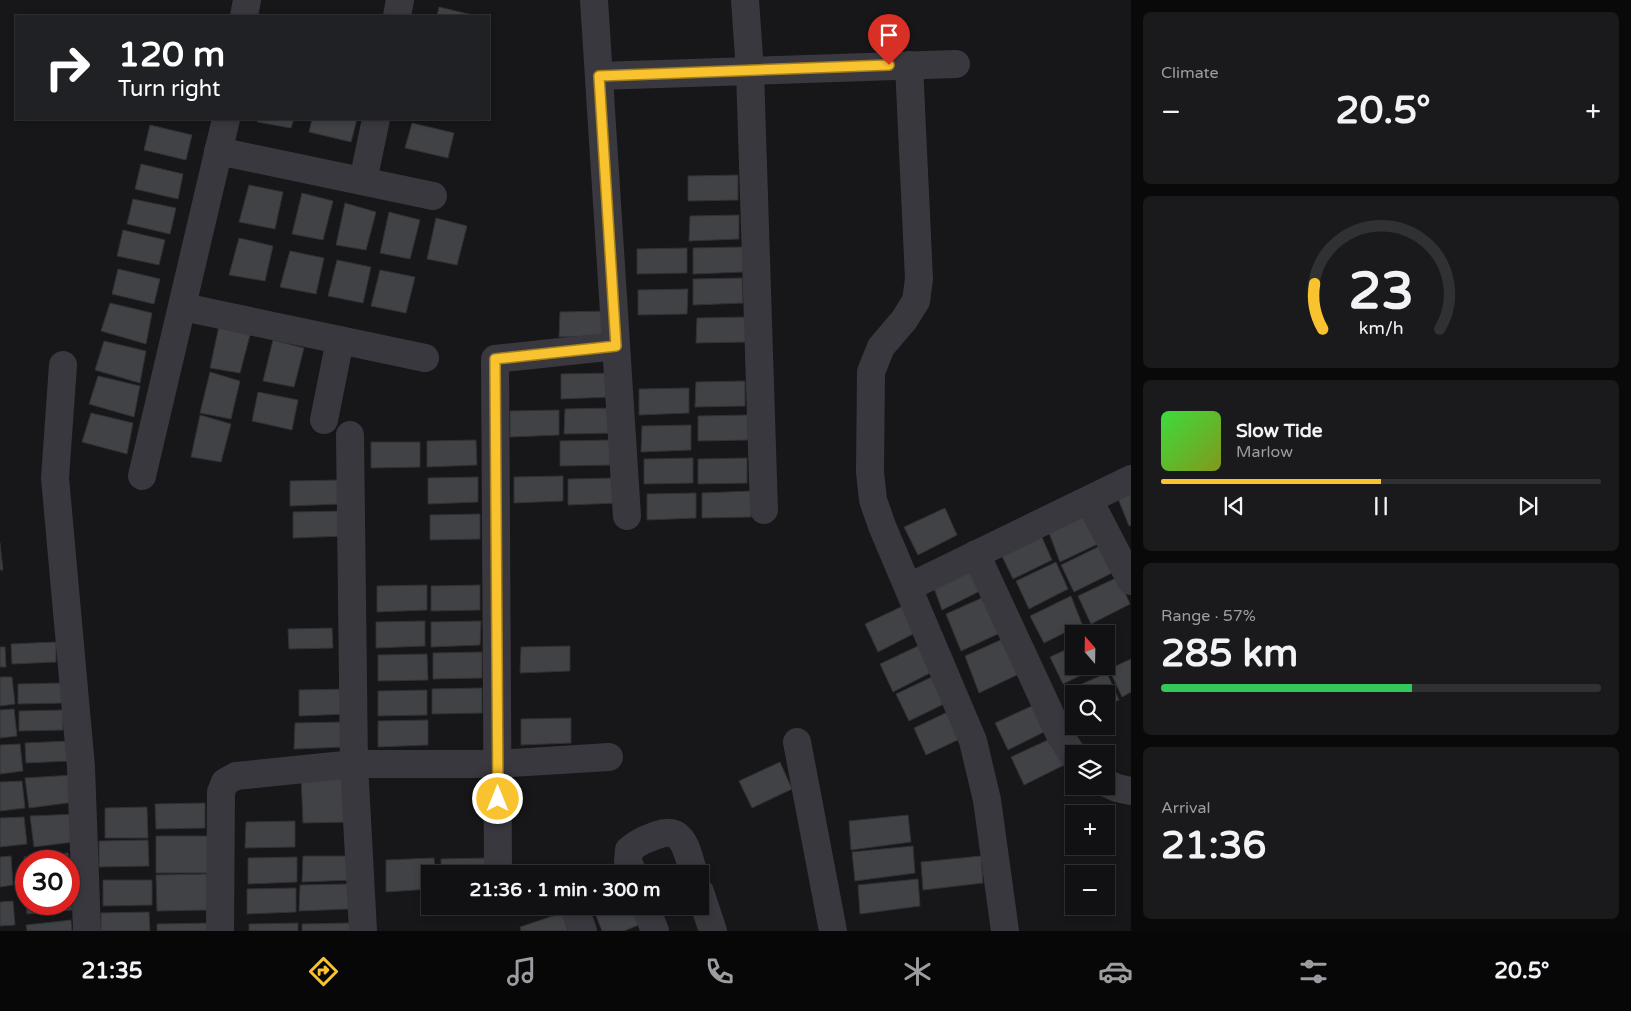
<!DOCTYPE html>
<html lang="en">
<head>
<meta charset="utf-8">
<style>
	:root { --surface:#111113; --page:#1a1a1c; --text:#f1f3f6; --muted:#9c9da0; --line:#303133; --accent:#f9c22f }
	body { margin:0; font-family:"Varela Round",sans-serif; background:var(--page); color:var(--text); height:100vh; display:flex; flex-direction:column; font-size:19px; white-space:nowrap }
	* { box-sizing:border-box; margin:0 }
	p { font-size:16px; color:var(--muted) }
	.icon { flex:none; width:28px; height:28px; fill:none; stroke:currentColor; stroke-width:2; stroke-linecap:round; stroke-linejoin:round }
	.map { position:relative; flex:1; overflow:hidden }
	.side { display:flex; flex-direction:column; gap:12px; padding:12px; background:#09090a; width:500px }
	.side>* { flex:none }
	.banner { position:absolute; left:15px; top:15px; width:475px; height:105px; border-radius:0px; box-shadow:0 2px 8px #0003,0 0 0 1px var(--line); background:#202124; color:#fff; overflow:hidden }
	.needle { width:32px; rotate:340deg }
	.buttons { position:absolute; left:1065px; top:625px; display:grid; gap:10px }
	.buttons a { display:grid; place-items:center; width:50px; height:50px; border-radius:0px; background:var(--surface); box-shadow:0 2px 8px #0003,0 0 0 1px var(--line); font-size:25px }
	.speed { position:absolute; left:15px; top:850px; display:flex; gap:10px; font-size:25px; font-weight:700; text-align:center }
	.speed>* { display:grid; place-content:center; width:65px; height:65px; border-radius:50%; background:var(--surface); box-shadow:0 2px 8px #0003,0 0 0 1px var(--line); line-height:1 }
	.speed .limit { border:8px solid #d22; background:#fff; color:#111 }
	.pin { position:absolute; display:grid; place-items:center; width:42px; height:42px; color:#fff; margin:-51px -21px; border-radius:50% 50% 50% 0; rotate:-45deg; box-shadow:0 0 5px #0007 }
	.pin .icon { rotate:45deg }
	.me { position:absolute; width:55px; margin:-28px; rotate:0deg; stroke-linejoin:round; filter:drop-shadow(0 0 4px #0008) }
	.turn { display:flex; align-items:center; gap:18px; height:105px; padding:0 20px; font-size:22px }
	.turn .icon { width:65px; height:65px; stroke-width:2.5 }
	.turn b { display:block; font-size:35px; line-height:42px }
	.big { font-size:38px; font-weight:800; line-height:1.1 }
	.side .widget { flex:1; display:flex; flex-direction:column; justify-content:center; gap:8px; min-width:0; padding:0 18px; border-radius:8px; background:var(--page) }
	.side .dial { align-items:center; gap:0 }
	.dial svg { height:130px; overflow:visible; fill:none; stroke:var(--line); stroke-width:7; stroke-linecap:round; text-anchor:middle }
	.dial text { fill:var(--text); stroke:none }
	.song { display:flex; align-items:center; gap:15px }
	.cover { width:60px; height:60px; border-radius:8px; background:linear-gradient(135deg,hsl(120 70% 55%),hsl(70 70% 35%)) }
	.played { height:5px; border-radius:2px; background:linear-gradient(90deg,var(--accent) 50%,var(--line) 50%) }
	.keys { display:flex; justify-content:space-around; direction:ltr }
	.heat { display:flex; justify-content:space-between; align-items:center; font-size:28px; direction:ltr }
	.charge { height:8px; border-radius:4px; background:linear-gradient(90deg,#34c759 57%,var(--line) 0) }
	.trip { position:absolute; left:421px; top:865px; width:288px; height:50px; border-radius:0px; background:var(--surface); box-shadow:0 2px 8px #0003,0 0 0 1px var(--line); font-weight:800; line-height:50px; text-align:center }
	.tabs { display:flex; height:80px; justify-content:space-around; align-items:center; background:#070708; color:var(--muted) }
	.tabs .icon { width:35px; height:35px }
	.tabs .selected { color:var(--accent) }
	.tabs b { font-size:22px; color:var(--text) }
	main { display:flex; flex:1; min-height:0 }
	.map>svg:first-child { display:block }
	.building { fill:#414246; stroke:#313135 }
	.lines { fill:none; stroke-linecap:round; stroke-linejoin:round }
	.minor { stroke:#38383e; stroke-width:28 }
	.route-casing { stroke:#a27e1f; stroke-width:12 }
	.route { stroke:#f9c22f; stroke-width:9 }
</style>
</head>
<body>
<main>
<div class="map">
<svg width="1131" height="931" viewBox="0 0 1131 931">
	<rect width="100%" height="100%" fill="#171719"/>
	<g class="building">
		<polygon points="439,7 477,16 437,16"/>
		<polygon points="258,119 294,119 291,128 257,122"/>
		<polygon points="312,119 357,119 351,142 309,132"/>
		<polygon points="412,123 454,133 448,158 405,148"/>
		<polygon points="150,125 192,135 186,160 144,150"/>
		<polygon points="141,164 183,174 178,199 135,189"/>
		<polygon points="738,175 738,200 688,201 688,176"/>
		<polygon points="249,185 283,192 275,229 239,222"/>
		<polygon points="302,193 333,201 323,240 292,234"/>
		<polygon points="133,199 176,208 170,234 127,224"/>
		<polygon points="345,203 376,212 366,250 336,245"/>
		<polygon points="389,212 420,220 410,259 380,253"/>
		<polygon points="739,215 739,239 689,241 690,216"/>
		<polygon points="436,218 467,226 457,265 427,259"/>
		<polygon points="123,230 165,240 159,265 117,256"/>
		<polygon points="239,238 273,246 265,281 229,275"/>
		<polygon points="743,247 743,272 693,274 693,248"/>
		<polygon points="687,248 687,273 637,274 637,249"/>
		<polygon points="290,251 324,258 316,294 280,287"/>
		<polygon points="337,260 371,267 363,303 328,296"/>
		<polygon points="118,269 160,279 154,304 112,294"/>
		<polygon points="380,270 415,277 406,313 371,306"/>
		<polygon points="742,278 743,303 693,305 693,279"/>
		<polygon points="688,289 687,314 638,315 638,290"/>
		<polygon points="110,303 152,313 146,344 101,331"/>
		<polygon points="609,311 609,336 559,337 560,312"/>
		<polygon points="746,317 746,342 696,343 697,318"/>
		<polygon points="219,326 250,335 240,373 210,368"/>
		<polygon points="273,340 304,348 294,387 263,381"/>
		<polygon points="104,341 146,351 140,383 95,370"/>
		<polygon points="210,372 240,381 231,419 200,413"/>
		<polygon points="611,373 611,397 561,399 561,374"/>
		<polygon points="98,376 140,386 134,417 89,404"/>
		<polygon points="745,381 745,406 695,407 696,382"/>
		<polygon points="689,388 689,413 639,415 639,389"/>
		<polygon points="258,392 298,400 292,430 252,421"/>
		<polygon points="614,408 614,433 564,434 565,409"/>
		<polygon points="559,410 559,435 510,437 510,411"/>
		<polygon points="91,413 133,423 127,454 82,442"/>
		<polygon points="200,415 231,424 221,462 191,457"/>
		<polygon points="748,415 748,440 698,441 698,416"/>
		<polygon points="691,425 691,450 641,452 642,426"/>
		<polygon points="476,440 477,465 427,467 427,441"/>
		<polygon points="610,440 610,465 560,466 560,441"/>
		<polygon points="371,442 420,442 420,467 371,468"/>
		<polygon points="693,458 693,483 644,484 644,459"/>
		<polygon points="747,458 747,483 698,484 698,459"/>
		<polygon points="563,476 563,501 514,503 514,477"/>
		<polygon points="478,477 478,502 428,504 428,478"/>
		<polygon points="617,478 618,503 568,505 568,479"/>
		<polygon points="340,480 340,504 290,506 290,481"/>
		<polygon points="1131,484 1131,525 1129,526 1115,491"/>
		<polygon points="751,491 751,517 702,518 702,493"/>
		<polygon points="696,493 696,518 647,520 647,494"/>
		<polygon points="1086,507 1100,543 1060,562 1046,525"/>
		<polygon points="945,508 957,535 918,555 904,527"/>
		<polygon points="343,511 343,536 293,538 293,512"/>
		<polygon points="480,514 480,539 430,540 430,515"/>
		<polygon points="1040,533 1052,560 1013,579 1000,552"/>
		<polygon points="0,543 3,570 0,570"/>
		<polygon points="1102,545 1114,572 1074,592 1061,565"/>
		<polygon points="1056,562 1068,589 1029,609 1016,581"/>
		<polygon points="972,563 982,590 942,610 931,580"/>
		<polygon points="1118,577 1130,604 1091,624 1078,596"/>
		<polygon points="427,585 427,610 377,612 377,586"/>
		<polygon points="480,585 480,610 431,611 431,586"/>
		<polygon points="986,596 1000,633 961,651 946,614"/>
		<polygon points="1071,596 1082,624 1044,643 1030,616"/>
		<polygon points="905,605 917,632 878,652 865,624"/>
		<polygon points="425,621 425,646 376,648 376,622"/>
		<polygon points="481,621 480,645 431,647 431,622"/>
		<polygon points="332,628 333,648 289,649 288,629"/>
		<polygon points="1005,638 1019,674 979,693 965,656"/>
		<polygon points="56,642 56,662 12,664 11,644"/>
		<polygon points="920,645 932,672 893,692 880,664"/>
		<polygon points="570,646 570,671 520,673 521,647"/>
		<polygon points="1074,646 1074,666 1100,666 1063,684 1050,657"/>
		<polygon points="0,647 5,647 6,667 0,667"/>
		<polygon points="482,652 482,678 433,679 433,653"/>
		<polygon points="427,654 428,680 378,681 378,655"/>
		<polygon points="1131,659 1131,692 1122,697 1109,669"/>
		<polygon points="1107,673 1119,700 1106,706 1106,694 1074,694 1074,707 1066,691"/>
		<polygon points="936,675 948,702 909,721 896,694"/>
		<polygon points="0,677 12,677 15,704 0,706"/>
		<polygon points="62,683 63,703 18,704 18,684"/>
		<polygon points="482,688 482,713 432,714 432,689"/>
		<polygon points="349,689 348,714 299,716 299,690"/>
		<polygon points="427,690 427,715 378,716 378,691"/>
		<polygon points="1036,704 1048,730 1008,750 995,723"/>
		<polygon points="14,709 17,736 0,738 0,710"/>
		<polygon points="954,709 966,736 926,755 914,728"/>
		<polygon points="63,710 63,730 19,731 19,711"/>
		<polygon points="571,718 571,743 521,745 521,719"/>
		<polygon points="428,720 428,745 378,747 378,721"/>
		<polygon points="344,722 344,747 294,749 295,723"/>
		<polygon points="1052,738 1064,765 1024,785 1011,757"/>
		<polygon points="69,741 70,761 26,763 25,743"/>
		<polygon points="20,744 23,771 0,774 0,745"/>
		<polygon points="780,762 792,789 752,808 739,781"/>
		<polygon points="350,773 351,822 303,823 301,774"/>
		<polygon points="73,775 75,802 29,808 25,778"/>
		<polygon points="22,781 25,808 0,811 0,782"/>
		<polygon points="205,803 205,828 156,829 155,804"/>
		<polygon points="147,807 148,838 105,838 105,808"/>
		<polygon points="78,814 81,841 34,847 30,816"/>
		<polygon points="908,815 911,842 851,850 849,821"/>
		<polygon points="24,817 27,844 0,847 0,818"/>
		<polygon points="295,821 295,847 245,848 246,822"/>
		<polygon points="156,836 212,836 211,873 156,873"/>
		<polygon points="148,840 149,866 99,867 99,841"/>
		<polygon points="913,846 915,873 855,881 852,852"/>
		<polygon points="68,853 71,876 69,876 69,861 26,861 26,880 24,857"/>
		<polygon points="11,856 13,885 0,887 0,857"/>
		<polygon points="303,856 352,856 352,880 302,882"/>
		<polygon points="981,856 983,883 923,890 921,862"/>
		<polygon points="297,857 297,882 248,884 248,858"/>
		<polygon points="434,858 435,874 430,874 430,889 386,892 386,860"/>
		<polygon points="489,858 490,874 441,874 441,859"/>
		<polygon points="207,874 208,910 157,911 156,875"/>
		<polygon points="918,879 920,906 860,914 858,885"/>
		<polygon points="103,880 152,880 152,905 103,906"/>
		<polygon points="349,884 349,909 299,911 300,885"/>
		<polygon points="70,886 72,910 27,914 25,891 26,904 69,904"/>
		<polygon points="296,888 296,912 247,914 247,889"/>
		<polygon points="13,901 15,925 0,926 0,902"/>
		<polygon points="614,906 640,906 646,922 624,931 602,931 595,913"/>
		<polygon points="149,912 150,931 101,931 101,913"/>
		<polygon points="562,913 568,931 521,931 520,927"/>
		<polygon points="71,920 72,931 27,931 26,925"/>
		<polygon points="212,923 212,931 157,931 157,924"/>
		<polygon points="298,923 298,931 249,931 249,924"/>
		<polygon points="351,923 351,931 302,931 302,924"/>
	</g>
	<g class="lines">
		<g class="minor">
			<polyline points="594,0 627,516"/>
			<polyline points="745,0 750,71 956,64"/>
			<polyline points="244,16 247,0"/>
			<polyline points="397,16 400,0"/>
			<polyline points="909,65 919,279 916,301 904,320 881,347 871,372 870,472 873,500 882,526 973,741 987,800 1005,931"/>
			<polyline points="599,76 750,71 764,510"/>
			<polyline points="218,151 433,196"/>
			<polyline points="363,181 376,119"/>
			<polyline points="183,307 425,358"/>
			<polyline points="63,365 55,478 81,767 87,931"/>
			<polyline points="324,420 340,340"/>
			<polyline points="350,435 354,764 363,931"/>
			<polyline points="142,476 226,119"/>
			<polyline points="1089,500 1131,581"/>
			<polyline points="976,554 1060,735 1074,757"/>
			<polyline points="909,587 1131,479"/>
			<polyline points="797,742 833,931"/>
			<polyline points="1106,783 1117,788 1131,791"/>
			<polyline points="498,868 495,359 616,346"/>
			<path d="M633,874L628,861L629,850C638,842 646,839 657,835C685,825 687,853 694,874"/>
			<polyline points="700,892 713,931"/>
			<polyline points="574,906 583,931"/>
			<polyline points="645,906 655,931"/>
			<polyline points="220,931 221,792 225,782 236,776 354,764 497,764 609,757"/>
		</g>
	</g>
	<g class="lines">
		<defs>
			<polyline id="route" points="498,799 495,359 616,346 599,76 889,65"/>
		</defs>
		<use href="#route" class="route-casing"/>
		<use href="#route" class="route"/>
	</g>
</svg>
<div class="buttons">
<a><svg class="needle" viewBox="-14 -14 28 28"><path d="M0-13l5 13h-10z" fill="#e53935"/><path d="M0 13l5-13h-10z" fill="#9c9da0"/></svg></a>
<a><svg class="icon" aria-label="search" viewBox="0 0 24 24"><circle cx="10" cy="10" r="6"/><path d="M15 15l6 6"/></svg></a>
<a><svg class="icon" aria-label="layers" viewBox="0 0 24 24"><path d="M12 4l9 5-9 5-9-5zM3 14l9 5 9-5"/></svg></a>
<a>+</a>
<a>−</a>
</div>
<div class="speed"><div class="limit">30</div></div>
<div class="pin" style="left:889px;top:65px;background:#d93025"><svg class="icon" aria-label="arrive" viewBox="0 0 24 24"><path d="M6 21V4h12l-3 4 3 4H6"/></svg></div>
<svg class="me" style="left:498px;top:799px" viewBox="-20 -20 40 40"><circle r="17" fill="#f9c22f" stroke="#fff" stroke-width="3"/><path d="M0-11L8 9 0 5-8 9z" fill="#fff"/></svg>
<div class="trip">21:36 · 1 min · 300 m</div>
<div class="banner">
<div class="turn"><svg class="icon" aria-label="right" viewBox="0 0 24 24"><path d="M7 20v-9h11M14 6l5 5-5 5"/></svg><div><b>120 m</b>Turn right</div></div>
</div>
</div>
<section class="side">
<div class="widget"><p>Climate</p>
<div class="heat"><a>−</a><b class="big">20.5°</b><a>+</a></div>
</div>
<div class="widget dial"><svg viewBox="0 0 100 80">
<path d="M14 69A42 42 0 1 1 86 69"/>
<path d="M14 69A42 42 0 0 1 9 41" stroke="#f9c22f"/>
<text x="50" y="56" font-size="32" font-weight="700">23</text>
<text x="50" y="72" font-size="11">km/h</text>
</svg></div>
<div class="widget">
<div class="song"><i class="cover"></i><div><b>Slow Tide</b><p>Marlow</p></div></div>
<div class="played"></div>
<div class="keys"><svg class="icon" aria-label="previous" viewBox="0 0 24 24"><path d="M18 5L8 12l10 7zM5 5v14"/></svg><svg class="icon" aria-label="pause" viewBox="0 0 24 24"><path d="M8 5v14M16 5v14"/></svg><svg class="icon" aria-label="next" viewBox="0 0 24 24"><path d="M6 5l10 7-10 7zM19 5v14"/></svg></div>
</div>
<div class="widget"><p>Range · 57%</p><b class="big">285 km</b><div class="charge"></div></div>
<div class="widget"><p>Arrival</p><b class="big">21:36</b></div>
</section>
</main>
<nav class="tabs">
<b>21:35</b>
<svg class="icon selected" aria-label="directions" viewBox="0 0 24 24"><path d="M12 3l9 9-9 9-9-9zM9 14v-3h6M13 9l2 2-2 2"/></svg>
<svg class="icon" aria-label="music" viewBox="0 0 24 24"><path d="M9 18V5l10-2v13"/><circle cx="6" cy="18" r="3"/><circle cx="16" cy="16" r="3"/></svg>
<svg class="icon" aria-label="phone" viewBox="0 0 24 24"><path d="M5 4h4l2 5-3 2q2 4 5 5l2-3 5 2v4C11 20 4 13 5 4z"/></svg>
<svg class="icon" aria-label="climate" viewBox="0 0 24 24"><path d="M12 3v18M4 7l16 10M4 17L20 7"/></svg>
<svg class="icon" aria-label="car" viewBox="0 0 24 24"><path d="M5 17H2v-5l4-1 3-4h7l3 4 3 1v5h-3M9 17h6M6 11h13"/><circle cx="7" cy="17" r="2"/><circle cx="17" cy="17" r="2"/></svg>
<svg class="icon" aria-label="filters" viewBox="0 0 24 24"><path d="M4 7h16M4 17h16"/><circle cx="9" cy="7" r="2"/><circle cx="15" cy="17" r="2"/></svg>
<b>20.5°</b>
</nav>
</body>
</html>
